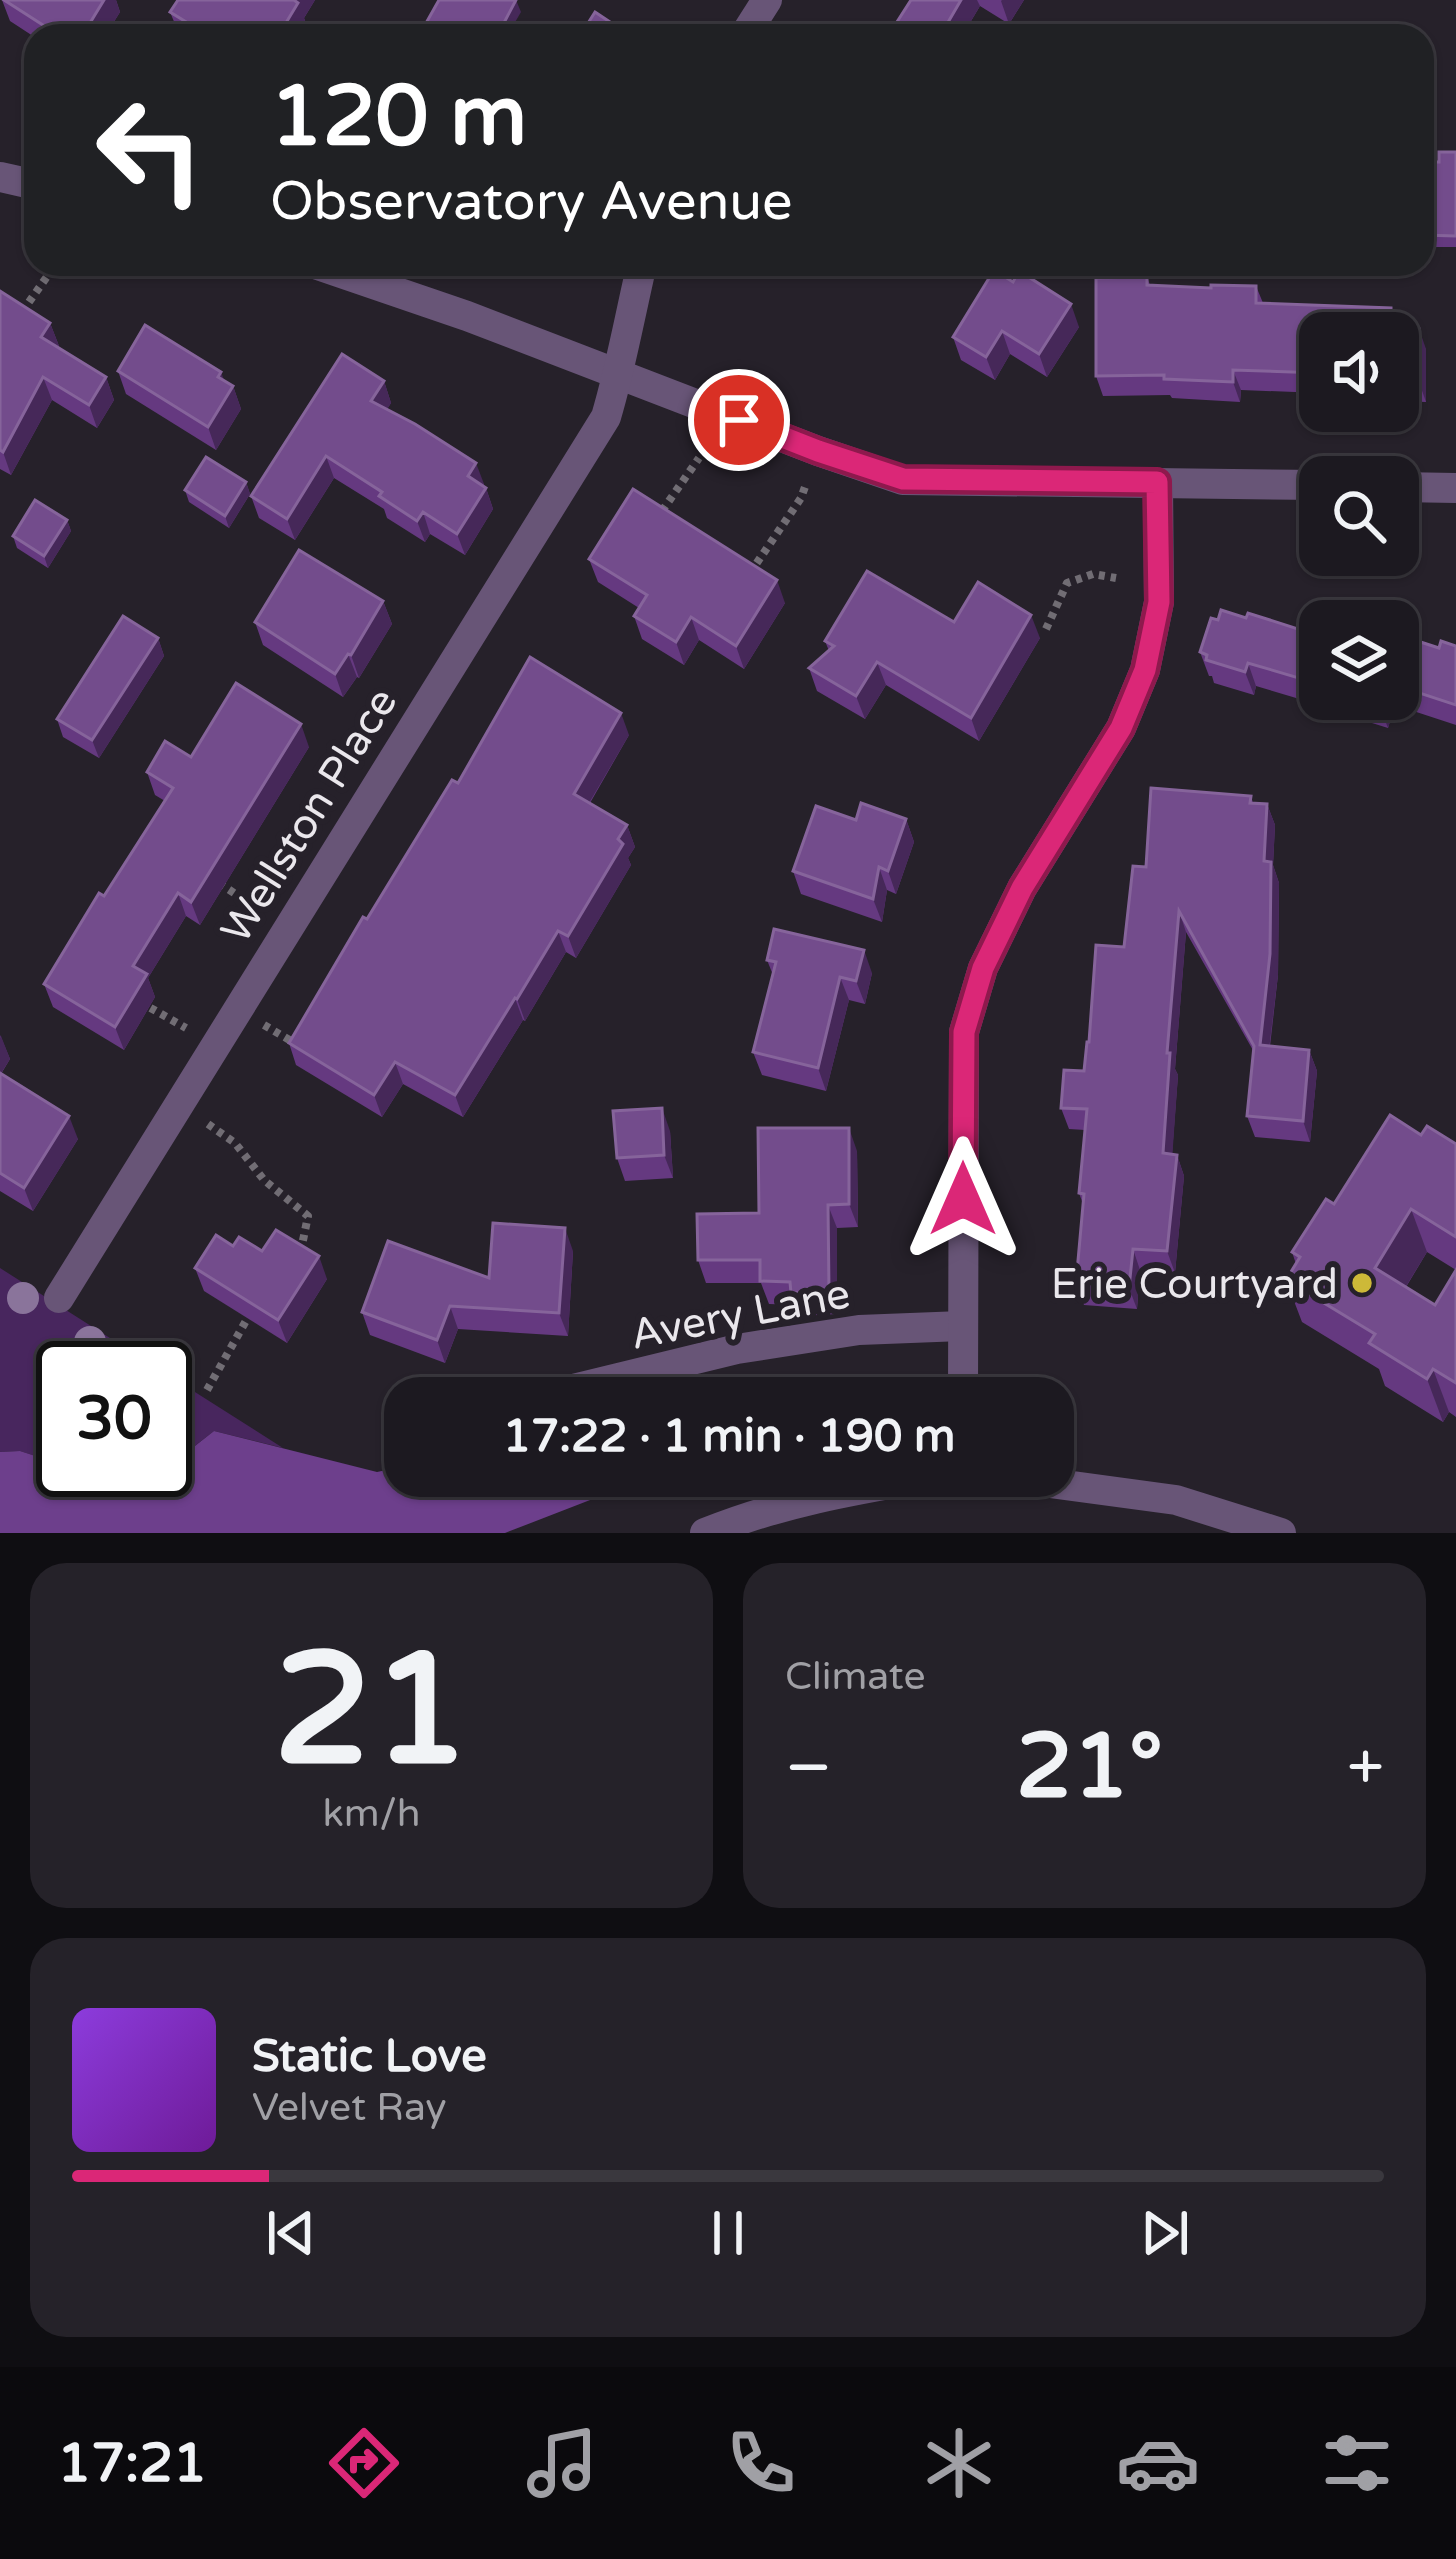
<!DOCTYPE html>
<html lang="en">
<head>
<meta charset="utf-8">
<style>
	:root { --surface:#1c1920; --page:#252229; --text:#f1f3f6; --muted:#a0a0a5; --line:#3a383e; --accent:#db2777 }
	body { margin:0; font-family:"Varela Round",sans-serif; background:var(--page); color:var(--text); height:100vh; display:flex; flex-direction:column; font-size:45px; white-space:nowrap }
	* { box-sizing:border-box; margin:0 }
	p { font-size:39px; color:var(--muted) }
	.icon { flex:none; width:66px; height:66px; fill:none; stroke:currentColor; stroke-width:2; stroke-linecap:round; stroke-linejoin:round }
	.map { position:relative; height:1533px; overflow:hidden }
	.drawer { display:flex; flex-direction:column; gap:30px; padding:30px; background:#0f0e12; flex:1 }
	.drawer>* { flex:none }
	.guide { position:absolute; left:24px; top:24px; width:1410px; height:252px; border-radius:36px; box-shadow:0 3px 9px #0004,0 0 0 3px var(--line); background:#202124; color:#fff; overflow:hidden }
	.fabs { position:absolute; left:1299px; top:312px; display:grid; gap:24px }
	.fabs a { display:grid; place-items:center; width:120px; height:120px; border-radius:24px; background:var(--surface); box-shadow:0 3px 9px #0004,0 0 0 3px var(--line); font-size:60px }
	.speed { position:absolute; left:36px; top:1341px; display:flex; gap:24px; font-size:60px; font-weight:700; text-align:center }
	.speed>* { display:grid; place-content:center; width:156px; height:156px; border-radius:50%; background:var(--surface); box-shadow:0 3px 9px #0004,0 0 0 3px var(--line); line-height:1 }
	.speed .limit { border:6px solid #111; border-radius:18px; background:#fff; color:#111 }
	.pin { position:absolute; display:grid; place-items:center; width:102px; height:102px; color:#fff; margin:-51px; border:6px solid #fff; border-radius:50%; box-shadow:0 3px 12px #0007 }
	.me { position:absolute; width:132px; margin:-66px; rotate:0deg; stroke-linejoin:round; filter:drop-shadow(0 0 9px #0008) }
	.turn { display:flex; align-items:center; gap:42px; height:252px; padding:0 48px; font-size:54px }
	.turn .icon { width:156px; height:156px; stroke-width:2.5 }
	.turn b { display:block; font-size:84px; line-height:102px }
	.big { font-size:90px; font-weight:700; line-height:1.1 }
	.drawer .widget { flex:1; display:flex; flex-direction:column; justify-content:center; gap:18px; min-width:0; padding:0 42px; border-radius:36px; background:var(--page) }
	.drawer .dial { align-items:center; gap:0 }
	.dial b { font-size:156px; line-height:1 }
	.song { display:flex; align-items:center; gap:36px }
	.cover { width:144px; height:144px; border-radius:18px; background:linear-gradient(135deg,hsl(270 70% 55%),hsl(280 70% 35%)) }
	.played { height:12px; border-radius:6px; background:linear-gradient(90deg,var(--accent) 15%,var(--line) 15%) }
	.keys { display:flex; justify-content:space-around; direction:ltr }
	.heat { display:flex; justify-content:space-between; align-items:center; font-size:66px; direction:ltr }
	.drawer .tiles { flex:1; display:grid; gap:30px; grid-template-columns:1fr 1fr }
	.widget:last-child { grid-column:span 2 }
	.trip { position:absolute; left:384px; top:1377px; width:690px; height:120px; border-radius:36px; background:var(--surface); box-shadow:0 3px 9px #0004,0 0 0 3px var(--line); font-weight:700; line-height:120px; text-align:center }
	.dock { display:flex; height:192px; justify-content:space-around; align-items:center; background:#0b0a0d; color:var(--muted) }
	.dock .icon { width:84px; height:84px }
	.dock .current { color:var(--accent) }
	.dock b { font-size:54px; color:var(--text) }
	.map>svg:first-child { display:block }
	.green { fill:#48265e }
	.forest { fill:#6d3f8c }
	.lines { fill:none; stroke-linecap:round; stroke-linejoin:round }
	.path { stroke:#716d74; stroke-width:8; stroke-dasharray:6 6; stroke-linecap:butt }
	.minor { stroke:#685577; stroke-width:30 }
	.tree { fill:#8a749b }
	.wall { fill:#653980; fill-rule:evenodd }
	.shaded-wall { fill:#462859 }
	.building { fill:#734c8c; stroke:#86649b; stroke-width:3 }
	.route-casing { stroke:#8e194d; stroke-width:30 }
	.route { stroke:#db2777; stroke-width:21 }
	.poi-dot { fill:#cdb938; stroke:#26212a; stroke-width:4.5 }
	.labels { text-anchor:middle; stroke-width:12; stroke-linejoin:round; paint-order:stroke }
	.street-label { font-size:42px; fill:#eae7ec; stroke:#26212a }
	.poi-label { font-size:42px; fill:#eae7ec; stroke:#26212a; text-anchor:end }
</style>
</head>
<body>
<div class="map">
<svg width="1456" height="1533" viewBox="0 0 1456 1533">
	<rect width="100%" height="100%" fill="#26212a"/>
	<g class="green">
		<polygon points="0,1268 157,1368 63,1368 63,1465 20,1451 0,1452"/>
		<polygon points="165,1373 283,1448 214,1431 165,1469"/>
		<polygon points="77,1470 164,1470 139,1490"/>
	</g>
	<g class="forest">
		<polygon points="768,1383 800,1398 703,1398"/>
		<polygon points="214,1431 377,1472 405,1466 405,1476 652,1476 505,1533 0,1533 0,1452 20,1451 63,1465 63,1470 77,1470 139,1490"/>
	</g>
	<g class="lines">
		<g class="path">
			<polyline points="29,302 56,264"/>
			<polyline points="662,511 699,458"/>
			<polyline points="750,573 801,498 806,484"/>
			<polyline points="1046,629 1067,583 1093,574 1116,578"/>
			<polyline points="219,883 261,911"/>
			<polyline points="140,1002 186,1028"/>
			<polyline points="264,1025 298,1045"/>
			<polyline points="208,1124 235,1143 264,1180 308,1216 301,1250"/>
			<polyline points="207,1390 247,1319"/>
		</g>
		<g class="minor">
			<polyline points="744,36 767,0"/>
			<polyline points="0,177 36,185"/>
			<polyline points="315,264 467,316 818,451 903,480 1320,485"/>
			<polyline points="1398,487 1456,488"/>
			<path d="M59,1298L606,417C621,367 630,315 642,264"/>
			<polyline points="536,1398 737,1349 859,1330 962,1326"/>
			<polyline points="963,1398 964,1032 983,968 1022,888 1121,728 1145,670 1159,602 1158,483"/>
			<polyline points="998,1476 1176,1500 1281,1533"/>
			<path d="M705,1533C782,1502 853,1490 934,1476"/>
		</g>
	</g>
	<g class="tree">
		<circle cx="23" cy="1298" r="16"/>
		<circle cx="90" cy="1342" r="16"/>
	</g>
	<g class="wall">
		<polygon points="2,0 116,0 120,12 105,36 36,36 36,38 10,21"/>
		<polygon points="178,0 315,0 304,18 307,26 301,36 180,36 170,12"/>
		<polygon points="911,0 1024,0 1009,24 980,6 962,36 888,36"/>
		<polygon points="1456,152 1456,247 1423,247 1422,162 1439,162"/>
		<polygon points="994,270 1079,327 1047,377 1010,354 995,380 961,360 953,337"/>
		<polygon points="1147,277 1150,285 1211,288 1256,286 1263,303 1398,328 1426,349 1426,402 1398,401 1398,333 1320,333 1320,393 1241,390 1240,402 1172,398 1170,395 1103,396 1096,376"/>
		<polygon points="0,291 50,323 59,346 57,347 106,377 114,400 97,428 52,400 11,475 0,469"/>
		<polygon points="118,371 224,381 233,386 241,409 216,450 126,394"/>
		<polygon points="384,381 391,403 387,409 484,484 483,486 486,488 493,509 465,555 430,534 425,542 387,518 384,509 334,478 295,540 259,518 251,496"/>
		<polygon points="246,482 250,494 229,528 189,502 185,490"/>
		<polygon points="67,520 71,531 48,568 17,548 13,536"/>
		<polygon points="589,559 785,603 744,669 699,640 684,665 642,639 634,616 639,608 598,582"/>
		<polygon points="383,601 392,624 359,678 357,677 343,697 263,645 255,622"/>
		<polygon points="1246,618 1320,636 1320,699 1398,699 1398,640 1439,648 1456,646 1456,725 1395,705 1388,728 1324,708 1323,706 1256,686 1254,695 1214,683 1212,676 1209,676 1200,652 1218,620"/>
		<polygon points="954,622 1040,638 979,741 886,685 865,719 817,691 809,668 829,651 825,641"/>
		<polygon points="158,638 164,656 99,758 63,737 57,719"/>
		<polygon points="629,735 590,803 627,825 635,847 628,858 631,865 576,958 566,952 525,1021 523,1020 463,1117 403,1084 382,1117 296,1065 289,1043 367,919 458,783"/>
		<polygon points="309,747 200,925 186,916 148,978 155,997 124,1050 53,1007 44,984 104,896 165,801 155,795 147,772 191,757"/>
		<polygon points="1251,796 1253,803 1267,804 1275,825 1273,865 1279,883 1278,975 1270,1046 1309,1050 1317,1071 1310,1142 1255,1137 1247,1116 1254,1052 1186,932 1175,1069 1178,1075 1172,1154 1177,1155 1184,1176 1175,1273 1140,1270 1137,1309 1084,1305 1076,1283 1083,1204 1079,1193 1085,1130 1069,1129 1061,1108 1084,1071 1089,1042 1124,947 1146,867"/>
		<polygon points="906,819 914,842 896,894 887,890 882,922 801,894 793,871 856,820"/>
		<polygon points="767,960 872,973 865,1004 849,1000 826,1091 762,1075 753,1052 773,975"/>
		<polygon points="0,1035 10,1059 1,1074 78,1139 33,1211 0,1191"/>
		<polygon points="670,1131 673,1178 625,1181 617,1158"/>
		<path d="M1421,1135L1456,1144V1417L1449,1412L1443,1422L1385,1386L1379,1369L1302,1322L1286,1280L1296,1264L1292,1252L1334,1204ZM1427,1252L1456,1270L1435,1305L1406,1287Z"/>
		<polygon points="857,1151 858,1227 837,1228 837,1314 799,1316 795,1305 769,1304 761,1283 706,1283 698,1260 759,1213"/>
		<polygon points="233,1246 262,1251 327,1279 287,1343 204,1291 195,1268"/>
		<polygon points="573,1251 568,1336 458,1329 445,1363 370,1335 362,1312 489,1278"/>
	</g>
	<g class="shaded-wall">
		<polygon points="104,0 116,0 120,12 105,36 82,36"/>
		<polygon points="293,0 315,0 304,18 307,26 301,36 278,36"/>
		<polygon points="516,0 521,12 507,36 497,36"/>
		<polygon points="961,0 977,0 980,6 962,36 940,36"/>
		<polygon points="1002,0 1024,0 1009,24 1001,1"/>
		<polygon points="1071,304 1079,327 1047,377 1039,354"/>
		<polygon points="1391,308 1398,328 1391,328"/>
		<polygon points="50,323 59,346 49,360 41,337"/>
		<polygon points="1419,329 1426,349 1426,402 1419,382"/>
		<polygon points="1002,331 1010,354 995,380 986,357"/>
		<polygon points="1233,370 1241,390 1240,402 1233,382"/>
		<polygon points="221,372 229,393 233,386 241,409 216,450 208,427 218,377"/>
		<polygon points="43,377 52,400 11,475 3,452"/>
		<polygon points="106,377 114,400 97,428 89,405"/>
		<polygon points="384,381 391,403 379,422 371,401"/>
		<polygon points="326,456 334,478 295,540 287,519"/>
		<polygon points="476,463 484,484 475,498 468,476"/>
		<polygon points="246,482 250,494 229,528 225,516"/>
		<polygon points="486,488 493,509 465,555 457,534"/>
		<polygon points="423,512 430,534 425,542 417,521"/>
		<polygon points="67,520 71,531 48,568 44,556"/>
		<polygon points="777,580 785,603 744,669 736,646"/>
		<polygon points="383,601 392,624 359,678 351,655"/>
		<polygon points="1031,615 1040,638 979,741 971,718"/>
		<polygon points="691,617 699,640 684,665 676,642"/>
		<polygon points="158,638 164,656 99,758 92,740"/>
		<polygon points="348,654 357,677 343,697 335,674"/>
		<polygon points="877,662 886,685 865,719 856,696"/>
		<polygon points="1248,663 1256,686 1254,695 1245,672"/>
		<polygon points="1381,699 1393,699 1395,705 1388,728 1379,705"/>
		<polygon points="621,713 629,735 582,815 574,794"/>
		<polygon points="301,724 309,747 200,925 191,902"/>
		<polygon points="1267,804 1275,825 1273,865 1279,883 1278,975 1267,1066 1260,1045 1264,861"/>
		<polygon points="906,819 914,842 896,894 888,871"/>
		<polygon points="627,825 635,847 628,858 631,865 576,958 568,936"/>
		<polygon points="879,867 887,890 882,922 873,899"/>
		<polygon points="178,893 186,916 148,978 155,997 124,1050 115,1027 133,966"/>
		<polygon points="1179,911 1186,932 1175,1069 1178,1075 1171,1174 1163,1153 1167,1053"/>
		<polygon points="558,931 566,952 525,1021 517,999"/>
		<polygon points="864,950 872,973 865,1004 856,981"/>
		<polygon points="840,977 849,1000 826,1091 818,1068"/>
		<polygon points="515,998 523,1020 463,1117 455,1095"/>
		<polygon points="1,1036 10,1059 0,1075 0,1038"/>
		<polygon points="1309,1050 1317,1071 1310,1142 1303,1121"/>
		<polygon points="395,1062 403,1084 382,1117 374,1095"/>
		<polygon points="662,1108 670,1131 673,1178 664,1155"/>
		<polygon points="69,1116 78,1139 33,1211 24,1188"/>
		<polygon points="849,1128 857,1151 858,1227 849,1204"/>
		<polygon points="1177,1155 1184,1176 1175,1273 1167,1251"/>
		<polygon points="828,1205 837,1228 837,1314 829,1291"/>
		<polygon points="1411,1209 1427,1252 1391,1311 1375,1268"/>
		<polygon points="565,1228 573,1251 568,1336 559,1313"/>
		<polygon points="1133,1249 1140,1270 1137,1309 1129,1288"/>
		<polygon points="319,1256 327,1279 287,1343 278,1320"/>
		<polygon points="450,1306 458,1329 445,1363 437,1340"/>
		<polygon points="1433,1369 1449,1412 1443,1422 1427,1379"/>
	</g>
	<g class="building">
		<polygon points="4,0 104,0 82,36 60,36"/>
		<polygon points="178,0 294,0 298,3 278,36 209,36 170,12"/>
		<polygon points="439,0 516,0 497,36 430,36 421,32"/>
		<polygon points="911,0 961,0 940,36 888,36"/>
		<polygon points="595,12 631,36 580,36"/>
		<polygon points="1439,152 1456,152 1456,236 1422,235 1422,162 1439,162"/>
		<polygon points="994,270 1013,282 1019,271 1071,304 1039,354 1002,331 986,357 953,337"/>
		<polygon points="1147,277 1147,285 1211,288 1211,285 1256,286 1256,303 1391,308 1391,328 1419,329 1419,382 1398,382 1398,333 1320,333 1320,373 1233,370 1233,382 1164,379 1164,375 1096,376 1096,278"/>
		<polygon points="0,291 50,323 41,337 106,377 89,405 43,377 3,452 0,450"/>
		<polygon points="145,325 221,372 218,377 233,386 208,427 118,371"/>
		<polygon points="342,354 384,381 371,401 415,424 476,463 468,476 486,488 457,534 423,512 417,521 379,496 382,492 326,456 287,519 251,496"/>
		<polygon points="206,457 246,482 225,516 185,490"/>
		<polygon points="633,489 777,580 736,646 691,617 676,642 634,616 647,595 589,559"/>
		<polygon points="35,500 67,520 44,556 13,536"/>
		<polygon points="299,550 383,601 351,655 348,654 335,674 255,622"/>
		<polygon points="867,571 954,622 978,582 1031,615 971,718 877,662 856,696 809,668 834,646 825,641"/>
		<polygon points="1221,610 1246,618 1248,613 1320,636 1320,686 1316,685 1316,683 1248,663 1245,672 1206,660 1207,655 1200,652 1211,618 1218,620"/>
		<polygon points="123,616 158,638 92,740 57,719"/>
		<polygon points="1399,635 1439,648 1441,641 1456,646 1456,705 1398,686"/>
		<polygon points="530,657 621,713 574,794 627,825 618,839 623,844 568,936 558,931 517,999 515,998 455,1095 395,1062 374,1095 289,1043 363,917 367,919 452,780 458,783"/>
		<polygon points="236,683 301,724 191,902 178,893 133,966 147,974 115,1027 44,984 99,893 104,896 173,788 147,772 165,741 191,757"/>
		<polygon points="1360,699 1381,699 1379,705"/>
		<polygon points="1151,788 1251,796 1250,803 1267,804 1264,861 1271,862 1270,954 1260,1045 1309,1050 1303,1121 1247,1116 1254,1046 1179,911 1167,1053 1170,1053 1163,1153 1177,1155 1167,1251 1133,1249 1129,1288 1076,1283 1084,1194 1079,1193 1087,1109 1061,1108 1064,1070 1084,1071 1087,1042 1089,1042 1096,945 1124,947 1133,866 1146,867"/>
		<polygon points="861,803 906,819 888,871 879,867 873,899 793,871 816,806 856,820"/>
		<polygon points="774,929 864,950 856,981 840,977 818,1068 753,1052 776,962 767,960"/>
		<polygon points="0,1073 69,1116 24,1188 0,1173"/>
		<polygon points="662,1108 664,1155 617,1158 613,1111"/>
		<polygon points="1390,1115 1421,1135 1427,1126 1456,1144 1456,1237 1411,1209 1375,1268 1435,1305 1456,1270 1456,1383 1433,1369 1427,1379 1369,1343 1375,1334 1286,1280 1300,1257 1292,1252 1326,1199 1334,1204"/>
		<polygon points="758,1128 849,1128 849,1204 828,1205 829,1291 791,1293 790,1282 760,1281 760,1260 698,1260 697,1214 759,1213"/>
		<polygon points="493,1223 565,1228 559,1313 450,1306 437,1340 362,1312 388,1241 489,1278"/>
		<polygon points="276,1230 319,1256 278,1320 195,1268 216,1235 233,1246 239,1237 262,1251"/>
	</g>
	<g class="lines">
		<defs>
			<polyline id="route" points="739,420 818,451 903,479 1157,482 1159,602 1145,670 1121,728 1022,888 983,968 964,1032 963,1199"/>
		</defs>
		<use href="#route" class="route-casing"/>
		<use href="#route" class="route"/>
	</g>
	<circle class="poi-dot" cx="1362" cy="1283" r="12"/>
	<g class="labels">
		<g class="street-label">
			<text transform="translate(308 815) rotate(-58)" y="15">Wellston Place</text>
			<text transform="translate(740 1313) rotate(-11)" y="15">Avery Lane</text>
		</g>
		<g class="poi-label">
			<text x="1338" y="1298">Erie Courtyard</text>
		</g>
	</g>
</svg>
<div class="fabs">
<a><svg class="icon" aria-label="sound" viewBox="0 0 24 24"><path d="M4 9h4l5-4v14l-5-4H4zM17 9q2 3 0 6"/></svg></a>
<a><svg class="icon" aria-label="search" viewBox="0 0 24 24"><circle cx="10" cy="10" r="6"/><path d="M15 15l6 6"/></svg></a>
<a><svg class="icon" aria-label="layers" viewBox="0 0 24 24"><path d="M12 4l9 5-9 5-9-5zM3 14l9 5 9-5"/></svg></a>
</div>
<div class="speed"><div class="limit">30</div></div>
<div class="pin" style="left:739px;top:420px;background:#d93025"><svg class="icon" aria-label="arrive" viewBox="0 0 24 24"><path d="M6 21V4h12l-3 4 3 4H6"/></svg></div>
<svg class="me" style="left:963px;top:1199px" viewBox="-20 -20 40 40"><path d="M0-17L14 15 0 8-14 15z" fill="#db2777" stroke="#fff" stroke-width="4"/></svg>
<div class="trip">17:22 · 1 min · 190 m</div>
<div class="guide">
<div class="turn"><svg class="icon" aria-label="left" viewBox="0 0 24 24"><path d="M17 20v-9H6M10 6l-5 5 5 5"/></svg><div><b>120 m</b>Observatory Avenue</div></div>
</div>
</div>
<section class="drawer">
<div class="tiles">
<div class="widget dial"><b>21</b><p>km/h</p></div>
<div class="widget"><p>Climate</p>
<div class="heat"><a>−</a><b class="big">21°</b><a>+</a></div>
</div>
<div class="widget">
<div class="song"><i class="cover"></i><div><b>Static Love</b><p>Velvet Ray</p></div></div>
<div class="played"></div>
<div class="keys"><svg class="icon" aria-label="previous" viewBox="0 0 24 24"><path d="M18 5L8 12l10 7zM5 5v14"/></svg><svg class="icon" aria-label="pause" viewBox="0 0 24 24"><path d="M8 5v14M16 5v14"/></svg><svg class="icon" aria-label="next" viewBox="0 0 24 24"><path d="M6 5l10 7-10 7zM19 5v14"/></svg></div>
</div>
</div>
</section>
<nav class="dock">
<b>17:21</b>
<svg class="icon current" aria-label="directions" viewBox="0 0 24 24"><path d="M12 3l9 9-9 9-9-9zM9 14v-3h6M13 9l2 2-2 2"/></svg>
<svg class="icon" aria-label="music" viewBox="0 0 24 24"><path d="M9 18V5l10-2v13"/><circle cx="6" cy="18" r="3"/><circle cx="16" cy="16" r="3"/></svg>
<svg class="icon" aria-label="phone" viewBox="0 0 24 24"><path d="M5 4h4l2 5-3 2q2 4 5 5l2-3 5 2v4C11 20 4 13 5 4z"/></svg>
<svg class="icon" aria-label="climate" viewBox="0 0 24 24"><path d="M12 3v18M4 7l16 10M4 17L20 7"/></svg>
<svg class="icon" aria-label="car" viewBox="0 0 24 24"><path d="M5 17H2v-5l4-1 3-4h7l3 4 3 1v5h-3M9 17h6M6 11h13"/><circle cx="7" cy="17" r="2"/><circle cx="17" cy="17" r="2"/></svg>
<svg class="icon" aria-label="filters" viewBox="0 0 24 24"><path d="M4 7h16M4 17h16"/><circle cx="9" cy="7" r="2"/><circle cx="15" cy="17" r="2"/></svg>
</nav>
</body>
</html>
